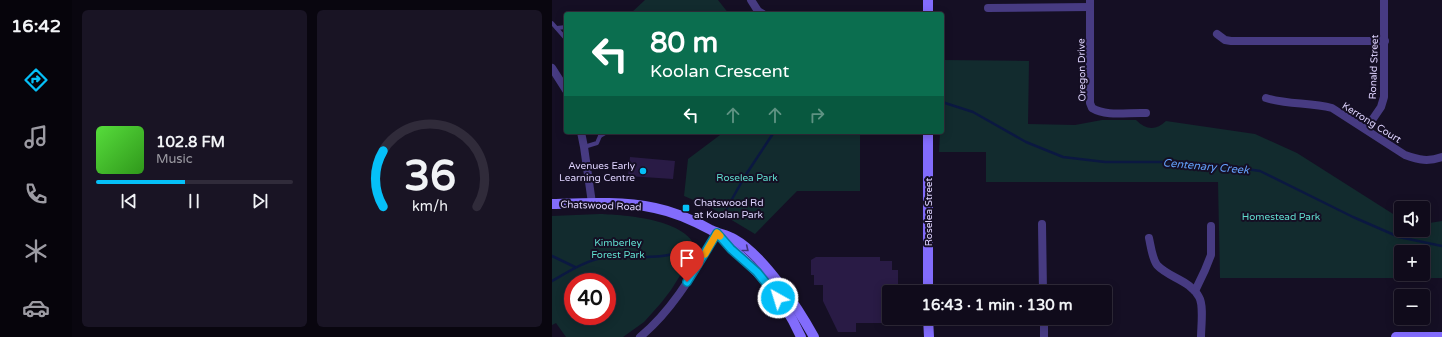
<!DOCTYPE html>
<html lang="en">
<head>
<meta charset="utf-8">
<style>
	:root { --surface:#100b1b; --page:#191424; --text:#f1f3f6; --muted:#9c9ba3; --line:#302b3a; --accent:#05c0f8 }
	body { margin:0; font-family:"Varela Round",sans-serif; background:var(--page); color:var(--text); height:100vh; display:flex; flex-direction:column; font-size:15px; white-space:nowrap }
	* { box-sizing:border-box; margin:0 }
	p { font-size:13px; color:var(--muted) }
	.icon { flex:none; width:22px; height:22px; fill:none; stroke:currentColor; stroke-width:2; stroke-linecap:round; stroke-linejoin:round }
	.map { position:relative; flex:1; overflow:hidden }
	.sheet { display:flex; flex-direction:column; gap:10px; padding:10px; background:#09060f; width:480px }
	.sheet>* { flex:none }
	.top-card { position:absolute; left:12px; top:12px; width:380px; height:122px; border-radius:4px; box-shadow:0 2px 10px #0003,0 0 0 1px var(--line); background:#0b6e4f; color:#fff; overflow:hidden }
	.controls { position:absolute; left:842px; top:201px; display:grid; gap:8px }
	.controls a { display:grid; place-items:center; width:36px; height:36px; border-radius:4px; background:var(--surface); box-shadow:0 2px 10px #0003,0 0 0 1px var(--line); font-size:20px }
	.speed { position:absolute; left:12px; top:273px; display:flex; gap:8px; font-size:20px; font-weight:700; text-align:center }
	.speed>* { display:grid; place-content:center; width:52px; height:52px; border-radius:50%; background:var(--surface); box-shadow:0 2px 10px #0003,0 0 0 1px var(--line); line-height:1 }
	.speed .limit { border:6px solid #d22; background:#fff; color:#111 }
	.pin { position:absolute; display:grid; place-items:center; width:34px; height:34px; color:#fff; margin:-41px -17px; border-radius:50% 50% 50% 0; rotate:-45deg; box-shadow:0 0 4px #0007 }
	.pin .icon { rotate:45deg }
	.me { position:absolute; width:44px; margin:-22px; rotate:321deg; stroke-linejoin:round; filter:drop-shadow(0 0 3px #0008) }
	.turn { display:flex; align-items:center; gap:14px; height:84px; padding:0 20px; font-size:18px }
	.turn .icon { width:52px; height:52px; stroke-width:2.5 }
	.turn b { display:block; font-size:28px; line-height:34px }
	.lanes { display:flex; align-items:center; height:38px; padding:0 20px; background:#0003; justify-content:center; gap:20px; direction:ltr }
	.lanes .off { opacity:.35 }
	.sheet .tile { flex:1; display:flex; flex-direction:column; justify-content:center; gap:6px; min-width:0; padding:0 14px; border-radius:6px; background:var(--page) }
	.sheet .dial { align-items:center; gap:0 }
	.dial svg { height:104px; overflow:visible; fill:none; stroke:var(--line); stroke-width:7; stroke-linecap:round; text-anchor:middle }
	.dial text { fill:var(--text); stroke:none }
	.song { display:flex; align-items:center; gap:12px }
	.cover { width:48px; height:48px; border-radius:6px; background:linear-gradient(135deg,hsl(110 70% 55%),hsl(110 70% 35%)) }
	.played { height:4px; border-radius:2px; background:linear-gradient(90deg,var(--accent) 45%,var(--line) 45%) }
	.keys { display:flex; justify-content:space-around; direction:ltr }
	.sheet .tiles { flex:1; display:grid; gap:10px; grid-template-columns:repeat(2,1fr) }
	.trip { position:absolute; left:330px; top:285px; width:230px; height:40px; border-radius:4px; background:var(--surface); box-shadow:0 2px 10px #0003,0 0 0 1px var(--line); font-weight:800; line-height:40px; text-align:center }
	main { display:flex; flex:1; min-height:0 }
	.menu { display:flex; flex-direction:column; width:72px; justify-content:space-around; align-items:center; background:#06040b; color:var(--muted) }
	.menu .icon { width:28px; height:28px }
	.menu .active { color:var(--accent) }
	.menu b { font-size:18px; color:var(--text) }
	.map>svg:first-child { display:block }
	.green { fill:#122b2e; fill-rule:evenodd }
	.lines { fill:none; stroke-linecap:round; stroke-linejoin:round }
	.stream { stroke:#0b1841; stroke-width:2.5 }
	.building { fill:#291b45 }
	.lane { stroke:#473b82; stroke-width:4 }
	.street { stroke:#473b82; stroke-width:8 }
	.secondary { stroke:#826cfc; stroke-width:10 }
	.oneway { stroke:#41347a }
	.route-casing { stroke:#037da1; stroke-width:10 }
	.route { stroke:#05c0f8; stroke-width:7 }
	.slow { stroke:#f59e0b; stroke-width:7 }
	.poi-dot { fill:#05c0f8; stroke:#150f24; stroke-width:1.5 }
	.labels { text-anchor:middle; stroke-width:4; stroke-linejoin:round; paint-order:stroke }
	.street-label { font-size:10px; fill:#ded3fe; stroke:#150f24 }
	.poi-label { font-size:10px; fill:#ded3fe; stroke:#150f24; text-anchor:end }
	.park-label { font-size:10px; fill:#60ddce; stroke:#150f24 }
	.water-label { font-size:11px; font-style:italic; fill:#63a1fc; stroke:#150f24 }
</style>
</head>
<body>
<main>
<nav class="menu">
<b>16:42</b>
<svg class="icon active" aria-label="directions" viewBox="0 0 24 24"><path d="M12 3l9 9-9 9-9-9zM9 14v-3h6M13 9l2 2-2 2"/></svg>
<svg class="icon" aria-label="music" viewBox="0 0 24 24"><path d="M9 18V5l10-2v13"/><circle cx="6" cy="18" r="3"/><circle cx="16" cy="16" r="3"/></svg>
<svg class="icon" aria-label="phone" viewBox="0 0 24 24"><path d="M5 4h4l2 5-3 2q2 4 5 5l2-3 5 2v4C11 20 4 13 5 4z"/></svg>
<svg class="icon" aria-label="climate" viewBox="0 0 24 24"><path d="M12 3v18M4 7l16 10M4 17L20 7"/></svg>
<svg class="icon" aria-label="car" viewBox="0 0 24 24"><path d="M5 17H2v-5l4-1 3-4h7l3 4 3 1v5h-3M9 17h6M6 11h13"/><circle cx="7" cy="17" r="2"/><circle cx="17" cy="17" r="2"/></svg>
</nav>
<section class="sheet">
<div class="tiles">
<div class="tile">
<div class="song"><i class="cover"></i><div><b>102.8 FM</b><p>Music</p></div></div>
<div class="played"></div>
<div class="keys"><svg class="icon" aria-label="previous" viewBox="0 0 24 24"><path d="M18 5L8 12l10 7zM5 5v14"/></svg><svg class="icon" aria-label="pause" viewBox="0 0 24 24"><path d="M8 5v14M16 5v14"/></svg><svg class="icon" aria-label="next" viewBox="0 0 24 24"><path d="M6 5l10 7-10 7zM19 5v14"/></svg></div>
</div>
<div class="tile dial"><svg viewBox="0 0 100 80">
<path d="M14 69A42 42 0 1 1 86 69"/>
<path d="M14 69A42 42 0 0 1 14 26" stroke="#05c0f8"/>
<text x="50" y="56" font-size="32" font-weight="700">36</text>
<text x="50" y="72" font-size="11">km/h</text>
</svg></div>
</div>
</section>
<div class="map">
<svg width="890" height="337" viewBox="0 0 890 337">
	<rect width="100%" height="100%" fill="#150f24"/>
	<g class="green">
		<polygon points="93,0 166,0 177,14 78,14"/>
		<path d="M390,60L477,61L476,124L523,125L550,120H584C594,130 604,131 614,121L703,134L745,153L849,219V230H871V224L890,221V278H668L666,182H434V152H387L388,132H390ZM849,252H871V274H849Z"/>
		<polygon points="172,132 308,132 308,191 245,191 203,234 158,207 132,196 136,159"/>
		<path d="M48,214C73,215 137,219 144,250L119,290L109,303L92,322L71,337H14L4,323L0,325V216ZM21,282H55V316H21Z"/>
	</g>
	<g class="lines">
		<g class="stream">
			<polyline points="390,102 421,112 474,142 511,157 553,162 631,162 674,166 708,171 801,217 847,237 890,246"/>
			<polyline points="175,208 193,176 222,132"/>
			<polyline points="0,256 23,267"/>
			<path d="M0,281C17,271 36,259 56,257C78,255 99,260 121,254"/>
		</g>
	</g>
	<g class="building">
		<polygon points="78,157 123,161 121,179 76,176"/>
		<polygon points="264,257 328,257 328,261 340,261 340,270 346,270 346,292 337,292 337,323 304,323 304,332 286,332 271,301 271,285 262,285 262,275 259,275 259,260"/>
	</g>
	<g class="lines">
		<g class="lane">
			<polyline points="0,23 14,39"/>
			<polyline points="5,28 14,27"/>
			<polyline points="48,136 55,132"/>
			<polyline points="32,147 45,143 48,136 48,132"/>
		</g>
		<g class="street">
			<polyline points="199,0 206,11 211,14"/>
			<path d="M538,0V103L540,108C555,117 576,112 594,113"/>
			<polyline points="436,8 538,7"/>
			<polyline points="665,34 673,40 679,41 833,41"/>
			<polyline points="0,68 14,90"/>
			<path d="M714,98C736,105 758,102 780,108L853,155C867,160 876,162 890,157"/>
			<polyline points="814,129 829,107 832,97 832,0"/>
			<polyline points="29,132 32,147 40,203"/>
			<polyline points="490,224 491,292"/>
			<path d="M597,238C599,247 600,258 605,265C617,278 638,280 647,297C652,305 649,327 649,337"/>
			<polyline points="643,291 653,270 659,255 659,226"/>
			<polyline points="492,318 492,337"/>
			<path d="M88,337C122,309 143,270 165,233"/>
		</g>
		<g class="secondary">
			<polyline points="376,0 376,14"/>
			<polyline points="376,132 376,292"/>
			<path d="M0,204C34,203 70,201 103,208C123,212 141,220 159,230C167,234 175,235 182,239C211,255 246,308 262,337"/>
			<path d="M167,235C176,245 187,254 198,265C219,285 237,310 249,337"/>
			<polyline points="376,318 377,337"/>
			<polyline points="844,337 890,337"/>
		</g>
	</g>
	<defs><path id="oneway-chevron" d="M-2-3.5L2.5 0L-2 3.5" fill="none" stroke-width="1.6" stroke-linecap="round" stroke-linejoin="round"/></defs>
	<use class="oneway" href="#oneway-chevron" transform="translate(194 249) rotate(39)"/>
	<g class="lines">
		<defs>
			<polyline id="route" points="135,282 165,233 179,249 205,272 226,298"/>
		</defs>
		<use href="#route" class="route-casing"/>
		<use href="#route" class="route"/>
		<polyline class="slow" points="153,254 165,233 168,236"/>
	</g>
	<g class="poi-dot">
		<circle cx="91" cy="171" r="4"/>
		<rect x="130" y="204" width="8" height="8" rx="2"/>
	</g>
	<g class="labels">
		<g class="street-label">
			<text transform="translate(821 67) rotate(-88)" y="4">Ronald Street</text>
			<text transform="translate(529 70) rotate(-91)" y="4">Oregon Drive</text>
			<text transform="translate(820 122) rotate(32)" y="4">Kerrong Court</text>
			<text transform="translate(49 205) rotate(2)" y="4">Chatswood Road</text>
			<text transform="translate(376 212) rotate(-90)" y="4">Roselea Street</text>
		</g>
		<g class="poi-label">
			<text x="83" y="169">Avenues Early<tspan x="83" dy="12">Learning Centre</tspan></text>
			<text x="142" y="206" text-anchor="start">Chatswood Rd<tspan x="142" dy="12">at Koolan Park</tspan></text>
		</g>
		<g class="park-label">
			<text x="195" y="181">Roselea Park</text>
			<text x="729" y="220">Homestead Park</text>
			<text x="66" y="246">Kimberley<tspan x="66" dy="12">Forest Park</tspan></text>
		</g>
		<g class="water-label">
			<text transform="translate(654 166) rotate(5)" y="4">Centenary Creek</text>
		</g>
	</g>
</svg>
<div class="controls">
<a><svg class="icon" aria-label="sound" viewBox="0 0 24 24"><path d="M4 9h4l5-4v14l-5-4H4zM17 9q2 3 0 6"/></svg></a>
<a>+</a>
<a>−</a>
</div>
<div class="speed"><div class="limit">40</div></div>
<div class="pin" style="left:135px;top:282px;background:#d93025"><svg class="icon" aria-label="arrive" viewBox="0 0 24 24"><path d="M6 21V4h12l-3 4 3 4H6"/></svg></div>
<svg class="me" style="left:226px;top:298px" viewBox="-20 -20 40 40"><circle r="17" fill="#05c0f8" stroke="#fff" stroke-width="3"/><path d="M0-11L8 9 0 5-8 9z" fill="#fff"/></svg>
<div class="trip">16:43 · 1 min · 130 m</div>
<div class="top-card">
<div class="turn"><svg class="icon" aria-label="left" viewBox="0 0 24 24"><path d="M17 20v-9H6M10 6l-5 5 5 5"/></svg><div><b>80 m</b>Koolan Crescent</div></div>
<div class="lanes"><svg class="icon" aria-label="left" viewBox="0 0 24 24"><path d="M17 20v-9H6M10 6l-5 5 5 5"/></svg><svg class="icon off" aria-label="ahead" viewBox="0 0 24 24"><path d="M12 20V5M6 11l6-6 6 6"/></svg><svg class="icon off" aria-label="ahead" viewBox="0 0 24 24"><path d="M12 20V5M6 11l6-6 6 6"/></svg><svg class="icon off" aria-label="right" viewBox="0 0 24 24"><path d="M7 20v-9h11M14 6l5 5-5 5"/></svg></div>
</div>
</div>
</main>
</body>
</html>
